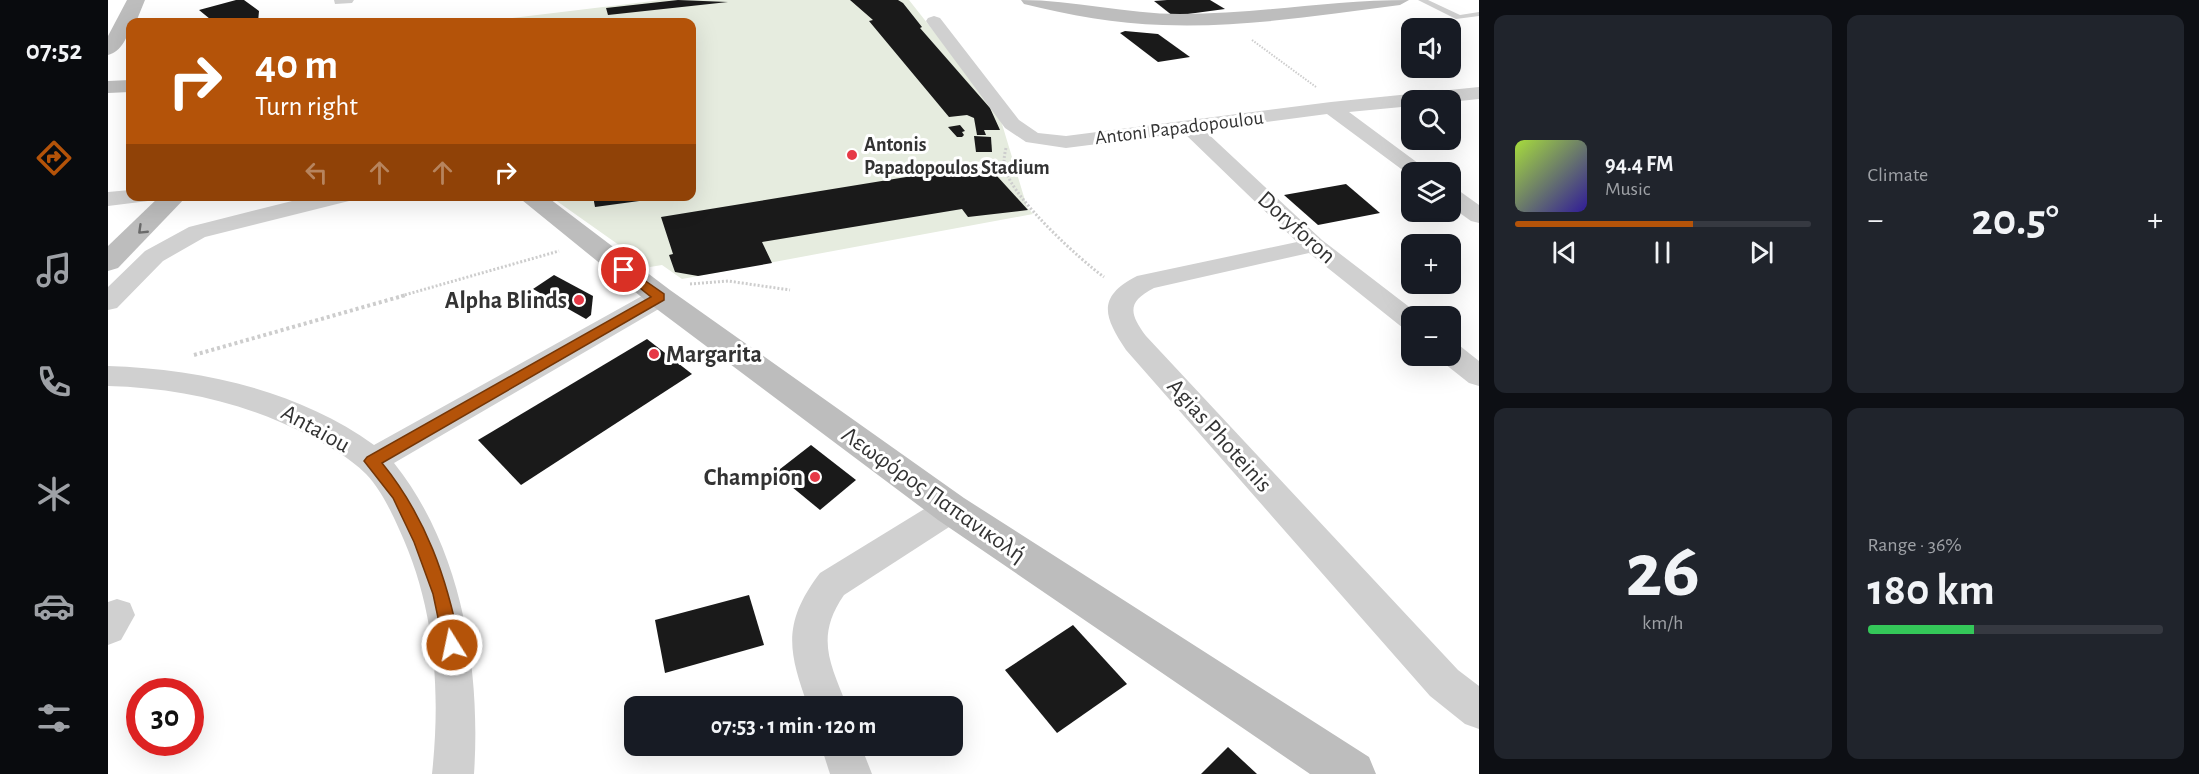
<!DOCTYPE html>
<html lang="en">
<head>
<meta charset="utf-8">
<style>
	:root { --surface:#171b24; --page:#20242c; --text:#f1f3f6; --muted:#9ea1a6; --line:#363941; --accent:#b45309 }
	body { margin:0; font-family:"Alegreya Sans",sans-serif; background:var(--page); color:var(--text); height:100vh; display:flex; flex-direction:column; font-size:22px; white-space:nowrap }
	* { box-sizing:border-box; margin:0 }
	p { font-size:20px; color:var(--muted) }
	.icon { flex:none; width:33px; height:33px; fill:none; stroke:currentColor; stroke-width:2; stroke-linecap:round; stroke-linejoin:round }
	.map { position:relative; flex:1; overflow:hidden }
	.sheet { display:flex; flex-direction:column; gap:15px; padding:15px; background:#0d0f14; width:720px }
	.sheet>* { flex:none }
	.hud { position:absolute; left:18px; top:18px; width:570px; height:183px; border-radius:12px; box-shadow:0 6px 24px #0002; background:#b45309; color:#fff; overflow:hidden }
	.buttons { position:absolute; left:1293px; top:18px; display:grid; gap:12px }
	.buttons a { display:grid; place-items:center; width:60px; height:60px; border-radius:12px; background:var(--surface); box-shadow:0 6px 24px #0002; font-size:30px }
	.speed { position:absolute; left:18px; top:678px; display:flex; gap:12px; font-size:30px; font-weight:700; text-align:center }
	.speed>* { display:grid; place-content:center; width:78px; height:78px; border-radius:50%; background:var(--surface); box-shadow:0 6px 24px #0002; line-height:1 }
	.speed .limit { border:9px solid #d22; background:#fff; color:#111 }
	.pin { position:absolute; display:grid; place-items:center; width:51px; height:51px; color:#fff; margin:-26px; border:3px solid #fff; border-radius:50%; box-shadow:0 2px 6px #0007 }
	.me { position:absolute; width:66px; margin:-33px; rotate:350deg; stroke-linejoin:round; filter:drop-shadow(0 0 4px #0008) }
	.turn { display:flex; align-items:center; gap:21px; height:126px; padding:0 30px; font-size:27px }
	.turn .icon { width:78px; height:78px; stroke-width:2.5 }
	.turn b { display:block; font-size:42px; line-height:51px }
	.lanes { display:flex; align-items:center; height:57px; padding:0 30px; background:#0003; justify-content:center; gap:30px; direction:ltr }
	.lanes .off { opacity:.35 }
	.big { font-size:45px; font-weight:700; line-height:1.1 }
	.sheet .widget { flex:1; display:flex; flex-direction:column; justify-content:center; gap:9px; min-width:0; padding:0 21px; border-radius:12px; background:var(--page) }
	.sheet .dial { align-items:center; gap:0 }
	.dial b { font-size:78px; line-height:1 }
	.song { display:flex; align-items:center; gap:18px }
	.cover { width:72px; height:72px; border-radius:9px; background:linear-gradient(135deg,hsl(80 70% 55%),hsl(250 70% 35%)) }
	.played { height:6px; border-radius:3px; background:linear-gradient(90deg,var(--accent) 60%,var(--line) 60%) }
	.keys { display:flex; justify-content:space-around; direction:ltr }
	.heat { display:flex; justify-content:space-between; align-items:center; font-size:33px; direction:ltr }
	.charge { height:9px; border-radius:4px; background:linear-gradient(90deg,#34c759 36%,var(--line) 0) }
	.sheet .tiles { flex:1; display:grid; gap:15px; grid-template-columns:repeat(2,1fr) }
	.trip { position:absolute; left:516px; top:696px; width:339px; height:60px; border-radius:12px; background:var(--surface); box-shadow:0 6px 24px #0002; font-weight:700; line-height:60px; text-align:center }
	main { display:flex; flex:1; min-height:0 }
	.tab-bar { display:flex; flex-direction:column; width:108px; justify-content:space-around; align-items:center; background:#090b0e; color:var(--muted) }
	.tab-bar .icon { width:42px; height:42px }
	.tab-bar .current { color:var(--accent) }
	.tab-bar b { font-size:27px; color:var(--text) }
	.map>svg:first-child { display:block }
	.green { fill:#e6ecdf }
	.building { fill:#1a1a1a }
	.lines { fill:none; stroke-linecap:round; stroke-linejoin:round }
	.path-far2 { stroke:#cdcdcd; stroke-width:2; stroke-dasharray:1.5 1.5; stroke-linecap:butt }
	.path-far1 { stroke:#cdcdcd; stroke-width:3; stroke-dasharray:2 2; stroke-linecap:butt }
	.path { stroke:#cdcdcd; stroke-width:4; stroke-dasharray:3 3; stroke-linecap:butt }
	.lane { fill:#d0d0d0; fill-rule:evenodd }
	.street { fill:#d0d0d0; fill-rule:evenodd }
	.secondary { fill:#bdbdbd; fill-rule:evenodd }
	.oneway { stroke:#6a6a6a }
	.route { fill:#b45309; stroke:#753606; stroke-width:1.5 }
	.poi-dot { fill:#e63946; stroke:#fff; stroke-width:2 }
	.labels { text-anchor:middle; stroke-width:6; stroke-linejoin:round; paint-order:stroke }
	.far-street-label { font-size:20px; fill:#333; stroke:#fff }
	.far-poi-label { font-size:20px; font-weight:bold; fill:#333; stroke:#fff; text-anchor:start }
	.street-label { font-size:24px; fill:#333; stroke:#fff }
	.poi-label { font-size:24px; font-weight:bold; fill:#333; stroke:#fff; text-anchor:end }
</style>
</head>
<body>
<main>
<nav class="tab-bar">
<b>07:52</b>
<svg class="icon current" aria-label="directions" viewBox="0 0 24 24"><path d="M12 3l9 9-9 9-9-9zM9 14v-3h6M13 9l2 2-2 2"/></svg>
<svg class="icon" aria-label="music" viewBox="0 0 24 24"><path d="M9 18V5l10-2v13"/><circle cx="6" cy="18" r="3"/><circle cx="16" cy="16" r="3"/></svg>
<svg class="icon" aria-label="phone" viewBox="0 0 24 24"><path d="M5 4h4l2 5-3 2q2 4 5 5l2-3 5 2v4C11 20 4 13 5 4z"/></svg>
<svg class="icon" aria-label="climate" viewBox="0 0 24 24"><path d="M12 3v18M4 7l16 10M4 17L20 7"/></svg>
<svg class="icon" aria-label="car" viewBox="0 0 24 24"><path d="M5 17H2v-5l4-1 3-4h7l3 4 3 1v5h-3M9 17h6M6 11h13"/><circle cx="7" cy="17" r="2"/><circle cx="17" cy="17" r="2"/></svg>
<svg class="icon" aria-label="filters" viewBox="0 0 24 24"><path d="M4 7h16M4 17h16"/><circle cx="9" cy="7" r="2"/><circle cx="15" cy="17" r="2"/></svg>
</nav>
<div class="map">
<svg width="1371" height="774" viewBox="0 0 1371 774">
	<rect width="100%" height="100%" fill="#fff"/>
	<polygon class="green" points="553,0 801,0 891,114 919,207 925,214 574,279 554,265 542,267 443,197 584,196 584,22 371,22"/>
	<g class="building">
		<polygon points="128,0 136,0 151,11 150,22 101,22 102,19 91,10"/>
		<polygon points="570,0 620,2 500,15 498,8"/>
		<polygon points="742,0 790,0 795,3 814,27 812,28 882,108 892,130 876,130 878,135 869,135 866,118 859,115 841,117 761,21 765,20"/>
		<polygon points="1059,0 1102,0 1117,9 1065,16 1046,1"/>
		<polygon points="1017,31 1050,34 1082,57 1050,62 1012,33"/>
		<polygon points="852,125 857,131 854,132 856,135 854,137 849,137 840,127"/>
		<polygon points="866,136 883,137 884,152 868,152"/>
		<polygon points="878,164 920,210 860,217 854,209 654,242 664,263 590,276 567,272 561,255 565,254 553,217"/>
		<polygon points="1238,184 1272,213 1210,225 1176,195"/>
		<polygon points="485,196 545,196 546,199 487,207"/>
		<polygon points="446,275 485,296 483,315 478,319 425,289"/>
		<polygon points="539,339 584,374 413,485 370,440"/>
		<polygon points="703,445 748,480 712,510 667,473"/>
		<polygon points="641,595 656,645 557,673 547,620"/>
		<polygon points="965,625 1019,684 949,733 897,670"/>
		<polygon points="1120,747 1149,774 1093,774"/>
	</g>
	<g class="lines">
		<polyline class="path-far2" points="1144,40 1208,87"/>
		<g class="path-far1">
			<path d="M898,148C896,156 895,164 898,171C906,199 971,259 996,277"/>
			<polyline points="582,284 620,281 682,290"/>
			<polyline points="293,296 451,251"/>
		</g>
		<polyline class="path" points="86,355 298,295"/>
		<polygon class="lane" points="1310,0 1320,0 1352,15 1371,12 1371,16 1348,19"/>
		<g class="street">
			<polygon points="226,0 246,0 244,3 227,4"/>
			<path d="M826,16L832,18L911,120L930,133L958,136L1223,102L1371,87V99L1342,102L1304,100V106L1241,112L1322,172H1304V177L1219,114L1096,130L1214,240L1313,316H1304V331L1295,328L1201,253L1046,288C1019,302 1021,313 1038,336L1350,670L1371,686V729L1357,724L1322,696L1018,350C996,317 988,297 1029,276L1189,242L1076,133L958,148L918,142L897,128L820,24L818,21L820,18Z"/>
			<polygon points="1342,188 1350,190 1371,205 1371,223 1363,221 1342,206"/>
			<polygon points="22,190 22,196 43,196 40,201 0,206 0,192"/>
			<polygon points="204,196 244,196 241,201 97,237 55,261 9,308 0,310 0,287 37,251 81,227"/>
			<path d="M552,289L561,291L565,297L561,303L286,463C354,548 373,669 366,774H324C333,690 327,606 291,529C282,509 273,490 258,474C241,457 219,445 198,434C134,402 71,388 0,386V366C92,369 190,390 266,445L543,291Z"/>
			<polygon points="1342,344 1352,346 1371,361 1371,386 1361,383 1332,360 1330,356 1342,356"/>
			<path d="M843,496L855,500L859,509L855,518L736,595C707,637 722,663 739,706H700C680,651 674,623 712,573L831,500Z"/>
			<polygon points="9,599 22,603 27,615 13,640 0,645 0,602"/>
			<polygon points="713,746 753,746 764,774 722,774"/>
		</g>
		<g class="secondary">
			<path d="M19,0H37L28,22H22C22,35 13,52 0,55V36Z"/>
			<path d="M913,0C966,0 1018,14 1072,14C1149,14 1224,0 1301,0L1292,5C1214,15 1135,28 1055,25C1008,24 961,15 916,4Z"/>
			<polygon points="22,80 22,92 0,93 0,81"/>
			<polygon points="52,196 79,196 10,268 0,271 0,246"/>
			<polygon points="409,196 438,196 562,290 856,498 1261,757 1268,774 1202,774 830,520 542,304"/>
		</g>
	</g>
	<defs><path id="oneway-chevron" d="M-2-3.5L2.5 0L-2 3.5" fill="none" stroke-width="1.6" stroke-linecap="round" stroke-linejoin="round" transform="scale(1.5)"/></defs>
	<use class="oneway" href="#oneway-chevron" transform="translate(34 230) rotate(136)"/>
	<path class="route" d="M516,266L556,294V300L274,463C318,517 339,578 352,645L350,651L344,654L337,651L325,594L306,542L285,498L256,461L259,457L543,297L512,272V267Z"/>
	<g class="poi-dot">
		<circle cx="744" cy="155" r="6"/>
		<circle cx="471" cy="300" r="6"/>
		<circle cx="546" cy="354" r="6"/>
		<circle cx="707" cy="477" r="6"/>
	</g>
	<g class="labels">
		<g class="far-street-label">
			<text transform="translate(1071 127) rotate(-7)" y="7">Antoni Papadopoulou</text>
		</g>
		<g class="far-poi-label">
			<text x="756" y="151">Antonis<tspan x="756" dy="23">Papadopoulos Stadium</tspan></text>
		</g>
		<g class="street-label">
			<text transform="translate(1189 227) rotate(42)" y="8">Doryforon</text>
			<text transform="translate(208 428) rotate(29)" y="8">Antaiou</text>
			<text transform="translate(1112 435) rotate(48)" y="8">Agias Photeinis</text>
			<text transform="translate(826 494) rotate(35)" y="8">Λεωφόρος Παπανικολή</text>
		</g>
		<g class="poi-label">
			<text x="459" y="308">Alpha Blinds</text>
			<text x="558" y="362" text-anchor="start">Margarita</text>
			<text x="695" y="485">Champion</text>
		</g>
	</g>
</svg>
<div class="buttons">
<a><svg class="icon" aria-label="sound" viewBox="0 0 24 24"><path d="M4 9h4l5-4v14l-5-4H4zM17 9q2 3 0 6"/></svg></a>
<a><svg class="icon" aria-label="search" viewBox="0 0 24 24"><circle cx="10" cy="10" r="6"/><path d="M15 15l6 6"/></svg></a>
<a><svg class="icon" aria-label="layers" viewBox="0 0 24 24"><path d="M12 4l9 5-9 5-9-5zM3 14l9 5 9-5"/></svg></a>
<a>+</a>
<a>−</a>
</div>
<div class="speed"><div class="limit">30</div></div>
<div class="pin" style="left:516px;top:270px;background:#d93025"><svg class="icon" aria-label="arrive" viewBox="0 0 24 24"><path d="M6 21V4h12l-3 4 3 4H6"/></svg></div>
<svg class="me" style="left:344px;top:645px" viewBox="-20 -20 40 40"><circle r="17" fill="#b45309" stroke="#fff" stroke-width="3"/><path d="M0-11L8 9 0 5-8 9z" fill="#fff"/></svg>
<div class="trip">07:53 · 1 min · 120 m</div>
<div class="hud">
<div class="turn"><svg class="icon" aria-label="right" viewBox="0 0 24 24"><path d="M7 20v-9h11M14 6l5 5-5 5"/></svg><div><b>40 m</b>Turn right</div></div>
<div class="lanes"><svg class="icon off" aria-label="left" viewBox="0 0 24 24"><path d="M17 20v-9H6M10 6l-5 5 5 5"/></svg><svg class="icon off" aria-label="ahead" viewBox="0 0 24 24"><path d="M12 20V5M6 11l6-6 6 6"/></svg><svg class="icon off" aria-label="ahead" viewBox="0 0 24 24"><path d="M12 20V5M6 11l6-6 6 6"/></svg><svg class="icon" aria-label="right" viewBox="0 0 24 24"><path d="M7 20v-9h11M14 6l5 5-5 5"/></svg></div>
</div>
</div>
<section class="sheet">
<div class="tiles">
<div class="widget">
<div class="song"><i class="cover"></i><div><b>94.4 FM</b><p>Music</p></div></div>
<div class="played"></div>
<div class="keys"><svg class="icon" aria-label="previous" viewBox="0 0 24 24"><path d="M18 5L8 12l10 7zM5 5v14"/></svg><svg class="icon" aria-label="pause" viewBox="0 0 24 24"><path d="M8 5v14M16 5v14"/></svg><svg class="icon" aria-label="next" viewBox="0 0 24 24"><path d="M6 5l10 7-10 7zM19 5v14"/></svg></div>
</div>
<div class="widget"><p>Climate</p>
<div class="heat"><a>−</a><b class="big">20.5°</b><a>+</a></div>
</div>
<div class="widget dial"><b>26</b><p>km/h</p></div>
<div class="widget"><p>Range · 36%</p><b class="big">180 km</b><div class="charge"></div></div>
</div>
</section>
</main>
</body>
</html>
